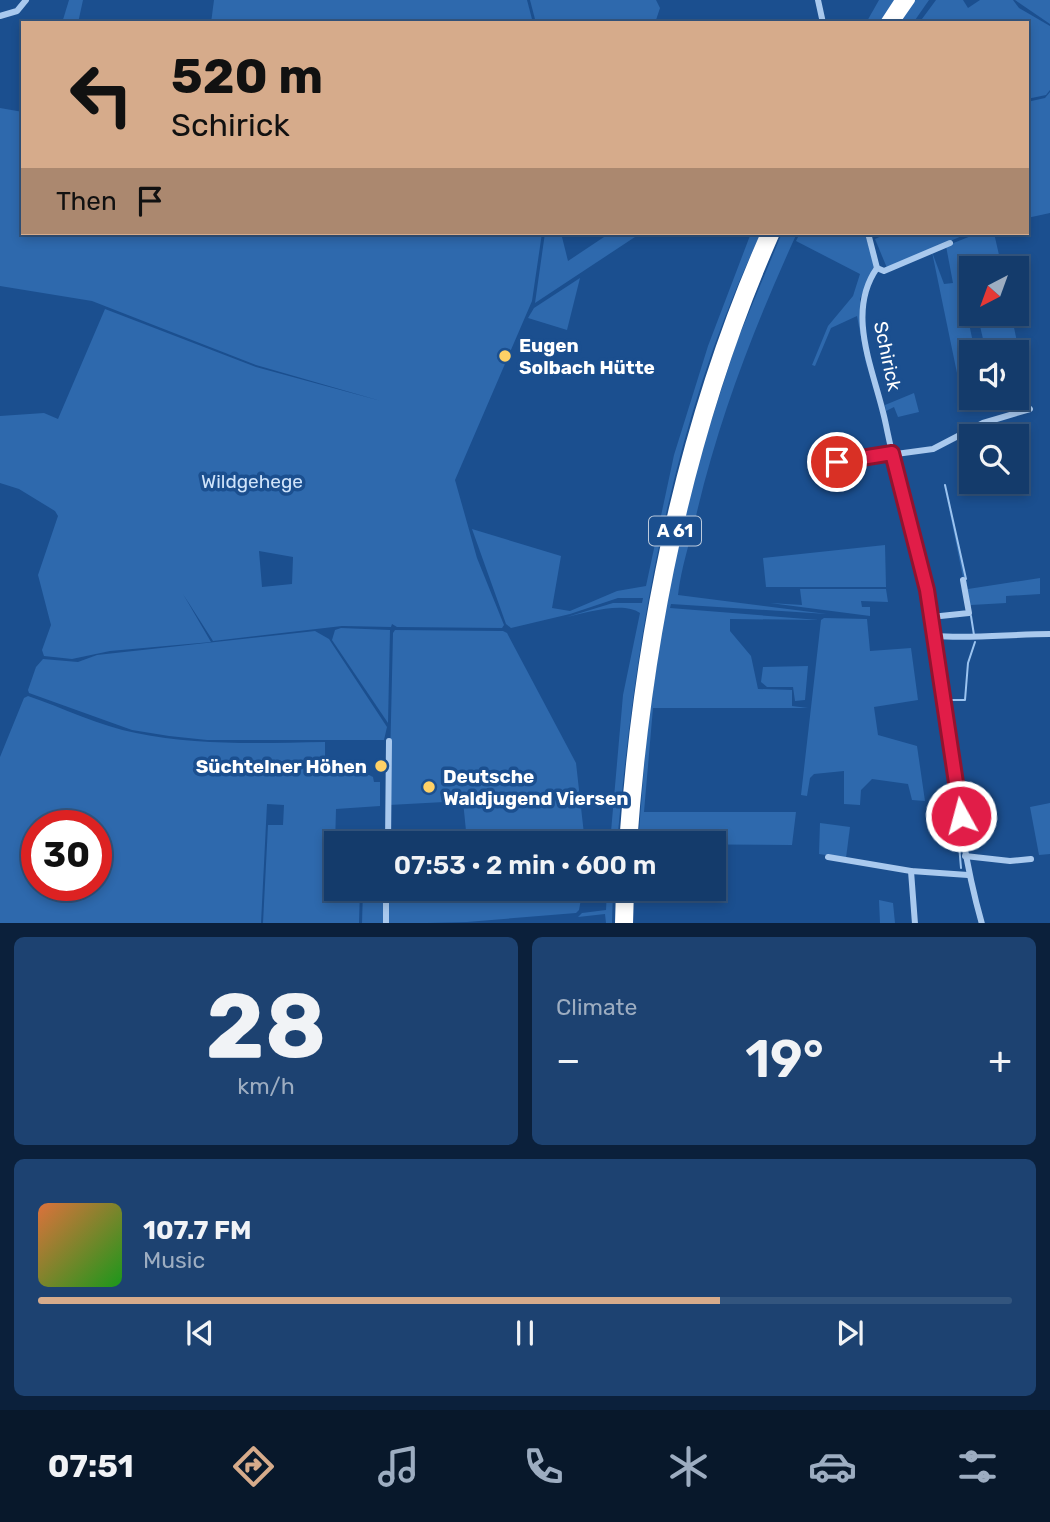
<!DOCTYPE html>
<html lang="en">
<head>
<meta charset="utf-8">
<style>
	:root { --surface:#143b6b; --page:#1d4271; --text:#f1f3f6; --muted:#9dadc1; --line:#33557e; --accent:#d6ab8b }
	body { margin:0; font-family:Rubik,sans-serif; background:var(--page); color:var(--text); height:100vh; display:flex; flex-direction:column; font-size:26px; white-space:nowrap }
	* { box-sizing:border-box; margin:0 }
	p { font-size:23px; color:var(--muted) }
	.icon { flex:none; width:38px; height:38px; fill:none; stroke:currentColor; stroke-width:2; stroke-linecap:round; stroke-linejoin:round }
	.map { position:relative; height:923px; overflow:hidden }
	.drawer { display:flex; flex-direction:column; gap:14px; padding:14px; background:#0b203b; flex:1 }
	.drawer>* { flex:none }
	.hud { position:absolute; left:21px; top:21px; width:1008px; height:214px; border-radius:0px; box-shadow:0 4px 10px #0003,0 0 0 2px var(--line); background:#d6ab8b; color:#111; overflow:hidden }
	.needle { width:46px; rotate:221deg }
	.tools { position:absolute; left:959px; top:256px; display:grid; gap:14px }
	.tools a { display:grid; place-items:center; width:70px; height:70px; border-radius:0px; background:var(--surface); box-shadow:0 4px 10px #0003,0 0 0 2px var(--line); font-size:35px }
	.speed { position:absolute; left:21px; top:810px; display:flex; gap:14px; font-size:35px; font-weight:700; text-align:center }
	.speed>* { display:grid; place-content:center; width:91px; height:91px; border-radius:50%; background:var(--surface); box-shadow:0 4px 10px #0003,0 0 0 2px var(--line); line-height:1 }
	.speed .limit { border:10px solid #d22; background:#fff; color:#111 }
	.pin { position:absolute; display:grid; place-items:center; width:60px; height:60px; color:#fff; margin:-30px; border:4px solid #fff; border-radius:50%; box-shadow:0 2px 7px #0007 }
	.me { position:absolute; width:77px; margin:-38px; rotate:353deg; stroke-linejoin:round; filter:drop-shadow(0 0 5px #0008) }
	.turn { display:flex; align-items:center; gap:24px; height:147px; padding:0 35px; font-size:32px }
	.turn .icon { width:91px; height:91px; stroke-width:2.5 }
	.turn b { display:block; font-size:49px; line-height:60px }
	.then { display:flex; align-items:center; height:66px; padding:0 35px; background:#0003; gap:14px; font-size:26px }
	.big { font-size:52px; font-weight:600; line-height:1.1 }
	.drawer .widget { flex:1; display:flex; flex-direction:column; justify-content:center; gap:10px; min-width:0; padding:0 24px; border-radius:10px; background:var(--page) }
	.drawer .dial { align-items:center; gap:0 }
	.dial b { font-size:91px; line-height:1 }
	.song { display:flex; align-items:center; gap:21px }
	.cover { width:84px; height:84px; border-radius:10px; background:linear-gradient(135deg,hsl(20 70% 55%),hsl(120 70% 35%)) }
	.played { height:7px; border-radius:4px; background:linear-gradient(90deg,var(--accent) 70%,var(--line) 70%) }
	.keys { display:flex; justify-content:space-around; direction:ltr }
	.heat { display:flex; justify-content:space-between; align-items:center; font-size:38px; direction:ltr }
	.drawer .tiles { flex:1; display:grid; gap:14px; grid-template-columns:1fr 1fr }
	.widget:last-child { grid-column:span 2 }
	.trip { position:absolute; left:324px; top:831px; width:402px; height:70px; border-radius:0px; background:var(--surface); box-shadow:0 4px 10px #0003,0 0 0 2px var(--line); font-weight:600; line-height:70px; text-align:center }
	.tab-bar { display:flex; height:112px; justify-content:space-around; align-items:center; background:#08182b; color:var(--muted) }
	.tab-bar .icon { width:49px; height:49px }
	.tab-bar .selected { color:var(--accent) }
	.tab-bar b { font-size:32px; color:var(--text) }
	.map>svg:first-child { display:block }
	.green { fill:#2e69ad; fill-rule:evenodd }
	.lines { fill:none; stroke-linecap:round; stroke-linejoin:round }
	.stream { stroke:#9cc4f0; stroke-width:2 }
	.minor { stroke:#a9c9ee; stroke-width:6 }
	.highway { stroke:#fff; stroke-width:10 }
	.route-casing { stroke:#92132f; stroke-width:18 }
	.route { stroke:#e11d48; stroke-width:12 }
	.poi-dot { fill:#ffd166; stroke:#1b4f8f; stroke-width:2.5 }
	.labels { text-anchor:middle; stroke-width:7; stroke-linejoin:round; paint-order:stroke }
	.shield { fill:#1b4f8f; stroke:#bbcadd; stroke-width:2 }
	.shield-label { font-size:18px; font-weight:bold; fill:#fff }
	.poi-label { font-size:19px; font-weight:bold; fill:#fff; stroke:#1b4f8f; text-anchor:start }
	.street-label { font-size:19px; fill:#fff; stroke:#1b4f8f }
	.park-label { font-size:19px; fill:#cfe3fa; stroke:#1b4f8f }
</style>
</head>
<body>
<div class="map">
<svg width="1050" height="924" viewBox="0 0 1050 924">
	<rect width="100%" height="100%" fill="#1b4f8f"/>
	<g class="green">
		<polygon points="69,0 83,0 78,23 62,23"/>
		<polygon points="214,0 527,0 533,23 211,23"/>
		<polygon points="530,0 656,0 660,8 655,23 536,23"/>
		<polygon points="879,0 929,0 913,23 866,23"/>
		<polygon points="936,0 963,0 968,8 980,0 1013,0 1019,8 1050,26 1050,90 1046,95 1027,99 1027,23 919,23"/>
		<polygon points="1015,0 1050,0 1050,24"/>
		<polygon points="1050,92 1050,213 1027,218 1027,102 1045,98"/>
		<path d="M0,108L23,112V233H542L532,301L455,480L477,558L504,625L502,628L397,627L392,624L391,627L342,626L213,641L183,594L211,642L110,651L72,659L44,656L42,650L51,625L38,575L58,516L55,511L19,489L0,483V416L44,413L58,419L105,309L256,367L381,401L256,365L92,301L0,286ZM259,551L293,557L292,584L262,587Z"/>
		<polygon points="545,233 561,233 568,261 610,233 641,233 535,303"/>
		<path d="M751,233H761C670,424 636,635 617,843H610L623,695L640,613C623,601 586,613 567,617L613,603H642L643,598H618L570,614L511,628L506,624L472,529L561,556L552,608L570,611L617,591L646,586L674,455L708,346Z"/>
		<path d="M782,233H797C755,325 719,417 696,516C690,542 681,568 678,595L827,614L671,604L670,608L819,620L730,619V631L751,656L758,689L792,690V706L808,708H653L644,812H796L792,845L638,844L647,729L673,556L696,468L737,341Z"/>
		<polygon points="800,233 865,233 874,266 860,299 867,369 857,316 831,328 815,366 812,365 828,326 853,296 860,274 796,241"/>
		<polygon points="888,233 969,233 887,268 875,239"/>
		<polygon points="994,233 1002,268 971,268 971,313 967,314 975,352 971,352 971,372 957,373 932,252 944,284 953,283 946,246 976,234"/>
		<polygon points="580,278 567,330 528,318 534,308"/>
		<polygon points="977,313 1011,313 1022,366 1017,368 1017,352 986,352"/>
		<polygon points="914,393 919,412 898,417 894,407 886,411 885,405"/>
		<polygon points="944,484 968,589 1040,578 1040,594 1006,596 1006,603 971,605 970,612"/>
		<polygon points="885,545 886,587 766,587 763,558"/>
		<polygon points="800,589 886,589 888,602 861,601 862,607 870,607 870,616 770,603 802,605"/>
		<polygon points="824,618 867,619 870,651 911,648 918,700 874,707 878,735 917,746 925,801 912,800 908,784 872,779 861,790 860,805 844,804 844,771 814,774 810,778 807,796 801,795 821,620"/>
		<polygon points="341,628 390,630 388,723 332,640 335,630"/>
		<polygon points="395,630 503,631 507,633 576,763 585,843 417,843 417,831 466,831 463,801 389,805 393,633"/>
		<polygon points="315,631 329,639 387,727 384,740 207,740 169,736 132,730 29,693 28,690 36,667 43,659 78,662 97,655"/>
		<polygon points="808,666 805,700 795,701 793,687 767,687 761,682 763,667"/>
		<path d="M28,696C63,708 100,726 136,733C198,746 262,743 325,742V775H369L373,777L374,782H380V806L336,809L335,846H322L323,852H336V889H360L359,923H263L268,825H283L284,805L267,804L261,923H0V757L24,698ZM96,826V886H37V826Z"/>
		<polygon points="1050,803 1050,854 1039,855 1030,807"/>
		<polygon points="820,823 850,827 846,858 819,854"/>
		<polygon points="363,889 385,889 384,924 362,924"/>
		<polygon points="388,889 583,889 579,910 576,913 467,922 388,924"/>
		<polygon points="607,889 613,889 612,923 606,923 605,914 578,917 582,913 606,910"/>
		<polygon points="879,900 893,903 895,923 880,923"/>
	</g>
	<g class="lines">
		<g class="stream">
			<polyline points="945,485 966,579"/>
			<polyline points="971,616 974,635"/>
			<polyline points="949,700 965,700 968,663 975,642"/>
			<polyline points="942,710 947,744"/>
			<polyline points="957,822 961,868"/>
		</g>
		<g class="minor">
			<polyline points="818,0 823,23"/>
			<polyline points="0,16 17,11 26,0"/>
			<polyline points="868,233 877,268"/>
			<path d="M877,268C844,315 876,374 886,425C901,499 924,572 937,647C952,739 956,834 982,924"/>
			<polyline points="877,268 884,271 950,243"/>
			<polyline points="837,462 933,449 983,423 1030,409"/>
			<polyline points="931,617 969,613 963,580"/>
			<path d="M935,636C973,639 1011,634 1050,634"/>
			<polyline points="388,844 389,741"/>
			<polyline points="965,856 1010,861 1031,859"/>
			<polyline points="828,857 911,871 968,875"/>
			<polyline points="911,871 915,924"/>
			<polyline points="386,924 386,889"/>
		</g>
		<g class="highway">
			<polyline points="885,23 900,0"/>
			<polyline points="894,23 910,0"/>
			<path d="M624,844C639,633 680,426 766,233"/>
			<path d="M632,844C647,632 689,427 775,233"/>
			<polyline points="620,924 621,889"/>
			<polyline points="628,924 629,889"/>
		</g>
	</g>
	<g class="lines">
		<defs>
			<polyline id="route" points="837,462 892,453 927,590 961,816"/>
		</defs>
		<use href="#route" class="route-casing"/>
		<use href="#route" class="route"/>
	</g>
	<g class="poi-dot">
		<circle cx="505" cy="356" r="7"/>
		<circle cx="381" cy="766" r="7"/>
		<circle cx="429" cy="787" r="7"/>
	</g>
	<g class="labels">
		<rect class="shield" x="649" y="516.5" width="52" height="29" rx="5"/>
		<g class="shield-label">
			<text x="675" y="537">A 61</text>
		</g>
		<g class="poi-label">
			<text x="519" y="352">Eugen<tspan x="519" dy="22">Solbach Hütte</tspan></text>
			<text x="367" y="773" text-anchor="end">Süchtelner Höhen</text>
			<text x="443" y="783">Deutsche<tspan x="443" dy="22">Waldjugend Viersen</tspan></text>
		</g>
		<g class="street-label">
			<text transform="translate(888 356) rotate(78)" y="7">Schirick</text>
		</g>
		<g class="park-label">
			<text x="252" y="488">Wildgehege</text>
		</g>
	</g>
</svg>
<div class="tools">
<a><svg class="needle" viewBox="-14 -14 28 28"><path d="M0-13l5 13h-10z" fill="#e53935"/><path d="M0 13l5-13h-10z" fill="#9dadc1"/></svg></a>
<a><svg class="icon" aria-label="sound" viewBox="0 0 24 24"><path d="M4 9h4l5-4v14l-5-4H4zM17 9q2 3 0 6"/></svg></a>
<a><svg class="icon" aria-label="search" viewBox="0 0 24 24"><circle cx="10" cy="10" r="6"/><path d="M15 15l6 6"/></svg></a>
</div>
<div class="speed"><div class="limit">30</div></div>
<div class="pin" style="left:837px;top:462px;background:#d93025"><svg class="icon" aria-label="arrive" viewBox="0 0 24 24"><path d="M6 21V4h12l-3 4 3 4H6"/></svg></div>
<svg class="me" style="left:961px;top:816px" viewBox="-20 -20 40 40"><circle r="17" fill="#e11d48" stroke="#fff" stroke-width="3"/><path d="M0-11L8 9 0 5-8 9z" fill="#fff"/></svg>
<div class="trip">07:53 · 2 min · 600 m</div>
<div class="hud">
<div class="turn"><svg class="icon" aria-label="left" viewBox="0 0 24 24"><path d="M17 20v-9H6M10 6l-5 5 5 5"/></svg><div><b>520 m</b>Schirick</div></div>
<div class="then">Then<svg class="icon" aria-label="arrive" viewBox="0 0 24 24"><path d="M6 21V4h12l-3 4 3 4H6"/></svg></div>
</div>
</div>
<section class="drawer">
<div class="tiles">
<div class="widget dial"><b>28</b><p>km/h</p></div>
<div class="widget"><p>Climate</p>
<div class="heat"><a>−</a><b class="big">19°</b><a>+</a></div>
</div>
<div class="widget">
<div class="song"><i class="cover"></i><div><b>107.7 FM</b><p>Music</p></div></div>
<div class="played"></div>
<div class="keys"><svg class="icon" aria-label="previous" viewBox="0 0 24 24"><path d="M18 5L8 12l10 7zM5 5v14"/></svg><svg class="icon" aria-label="pause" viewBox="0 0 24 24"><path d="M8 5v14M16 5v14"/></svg><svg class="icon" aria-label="next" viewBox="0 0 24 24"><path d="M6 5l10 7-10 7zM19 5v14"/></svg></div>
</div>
</div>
</section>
<nav class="tab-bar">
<b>07:51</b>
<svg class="icon selected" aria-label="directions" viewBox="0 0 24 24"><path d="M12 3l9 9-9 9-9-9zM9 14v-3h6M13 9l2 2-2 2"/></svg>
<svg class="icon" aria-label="music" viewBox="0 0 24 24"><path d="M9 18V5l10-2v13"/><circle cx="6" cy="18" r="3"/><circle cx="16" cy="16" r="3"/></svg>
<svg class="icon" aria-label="phone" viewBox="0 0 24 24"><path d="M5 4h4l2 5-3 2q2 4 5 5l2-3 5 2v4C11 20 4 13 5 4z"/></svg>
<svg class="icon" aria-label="climate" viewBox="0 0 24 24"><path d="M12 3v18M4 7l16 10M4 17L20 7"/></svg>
<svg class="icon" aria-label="car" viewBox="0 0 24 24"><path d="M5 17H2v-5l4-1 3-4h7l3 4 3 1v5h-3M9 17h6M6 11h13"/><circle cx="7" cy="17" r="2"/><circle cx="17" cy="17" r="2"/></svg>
<svg class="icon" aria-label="filters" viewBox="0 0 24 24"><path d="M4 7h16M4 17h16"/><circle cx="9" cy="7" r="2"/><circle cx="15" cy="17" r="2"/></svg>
</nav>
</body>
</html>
